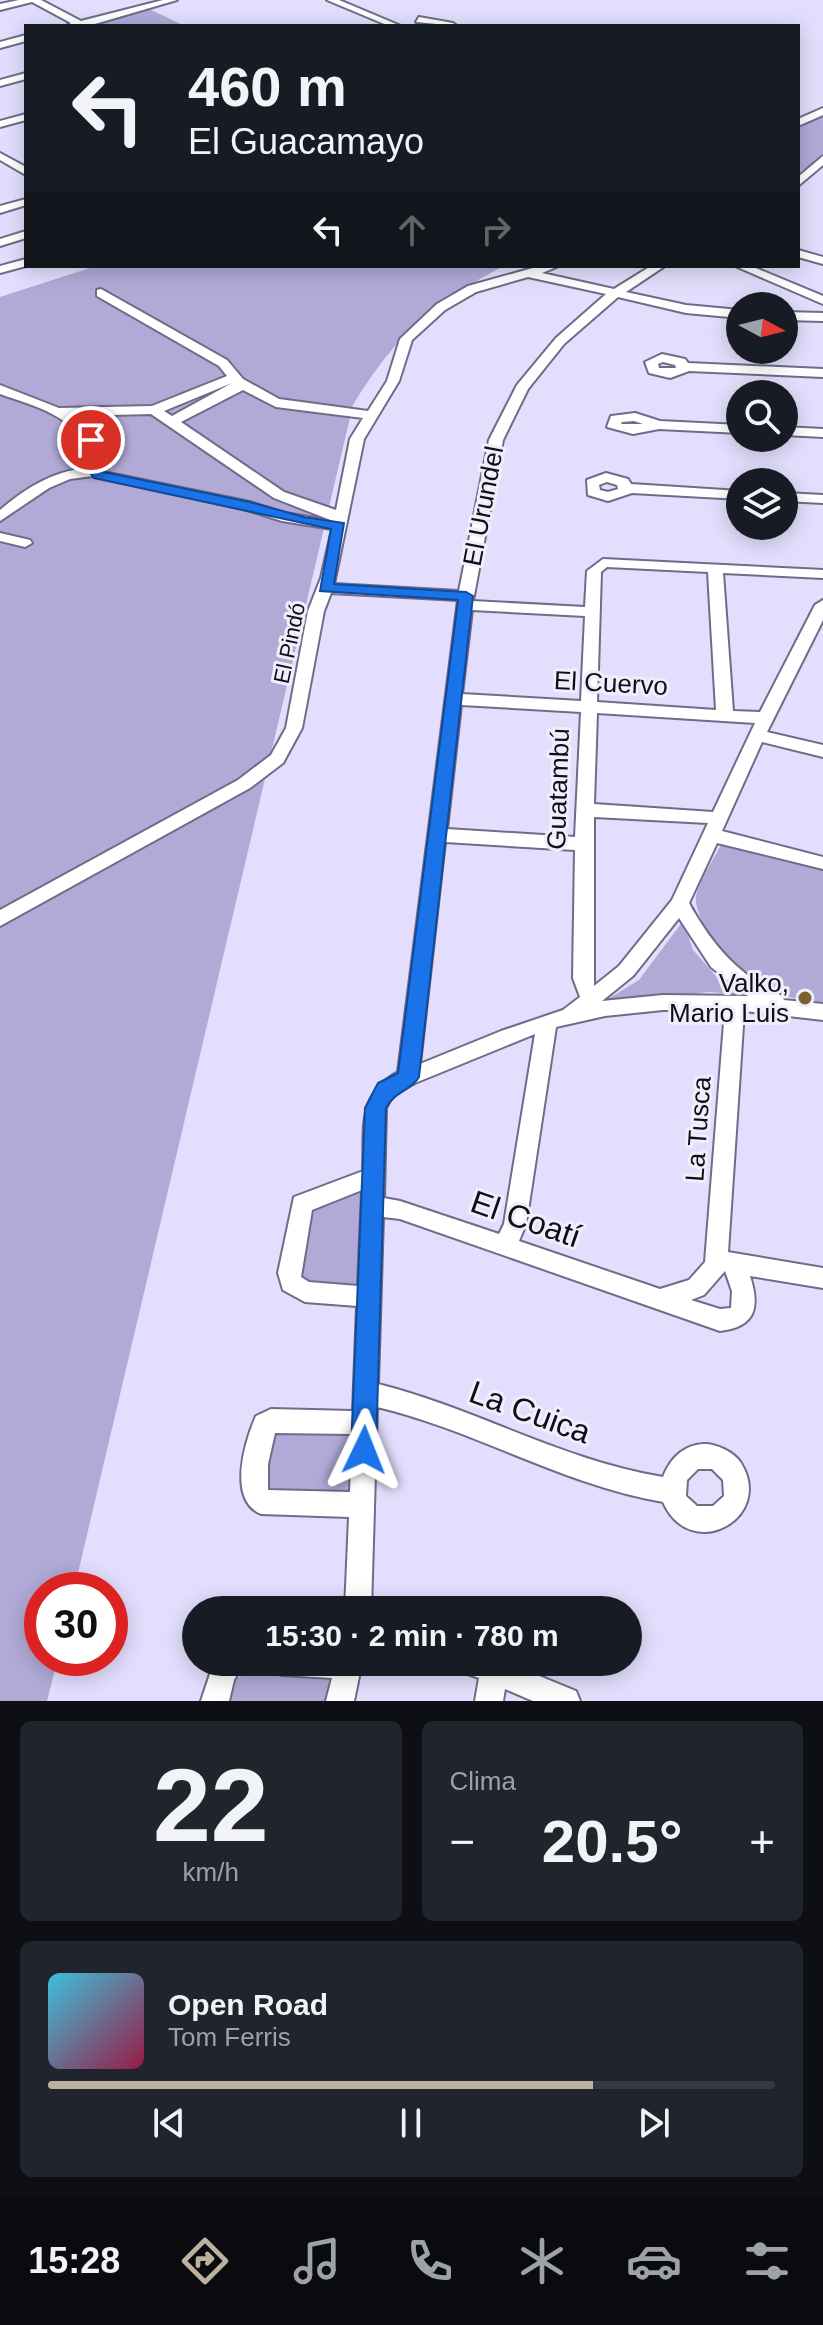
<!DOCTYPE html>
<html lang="es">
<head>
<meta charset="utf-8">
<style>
	:root { --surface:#171b24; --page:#20242c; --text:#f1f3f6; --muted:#9ea1a6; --line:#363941; --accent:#bbb19e }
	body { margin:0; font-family:Helvetica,sans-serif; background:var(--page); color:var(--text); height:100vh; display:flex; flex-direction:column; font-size:30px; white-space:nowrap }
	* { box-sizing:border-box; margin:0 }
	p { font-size:26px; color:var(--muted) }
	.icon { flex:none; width:44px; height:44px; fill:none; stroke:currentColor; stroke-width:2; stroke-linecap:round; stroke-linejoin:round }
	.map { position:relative; height:1701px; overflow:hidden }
	.drawer { display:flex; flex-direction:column; gap:20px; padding:20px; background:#0d0f14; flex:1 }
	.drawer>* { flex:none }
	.banner { position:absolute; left:24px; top:24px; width:776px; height:244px; border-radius:0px; box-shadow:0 4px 20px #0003; background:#171b24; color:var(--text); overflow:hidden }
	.needle { width:52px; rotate:97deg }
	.tools { position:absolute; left:726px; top:292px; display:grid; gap:16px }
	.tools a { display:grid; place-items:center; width:72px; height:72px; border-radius:50%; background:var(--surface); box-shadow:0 4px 20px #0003; font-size:40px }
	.speed { position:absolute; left:24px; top:1572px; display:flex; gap:16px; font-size:40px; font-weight:700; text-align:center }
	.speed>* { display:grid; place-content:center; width:104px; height:104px; border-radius:50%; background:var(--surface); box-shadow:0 4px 20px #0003; line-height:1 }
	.speed .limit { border:12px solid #d22; background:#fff; color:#111 }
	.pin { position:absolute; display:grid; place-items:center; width:68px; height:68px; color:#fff; margin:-34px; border:4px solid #fff; border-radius:50%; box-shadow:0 2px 8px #0007 }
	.me { position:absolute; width:88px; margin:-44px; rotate:2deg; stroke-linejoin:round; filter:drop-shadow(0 0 6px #0008) }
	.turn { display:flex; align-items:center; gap:28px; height:168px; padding:0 32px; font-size:36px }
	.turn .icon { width:104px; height:104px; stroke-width:2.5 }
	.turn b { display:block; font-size:56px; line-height:68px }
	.lanes { display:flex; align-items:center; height:76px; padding:0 32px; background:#0003; justify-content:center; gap:40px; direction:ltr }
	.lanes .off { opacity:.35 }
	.big { font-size:60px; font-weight:700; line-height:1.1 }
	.drawer .card { flex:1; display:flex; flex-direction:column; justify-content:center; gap:12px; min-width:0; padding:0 28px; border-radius:12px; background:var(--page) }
	.drawer .dial { align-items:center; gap:0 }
	.dial b { font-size:104px; line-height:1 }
	.song { display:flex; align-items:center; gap:24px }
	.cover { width:96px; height:96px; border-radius:12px; background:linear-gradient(135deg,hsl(190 70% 55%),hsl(340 70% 35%)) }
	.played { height:8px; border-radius:4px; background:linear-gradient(90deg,var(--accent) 75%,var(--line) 75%) }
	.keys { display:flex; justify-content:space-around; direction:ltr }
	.heat { display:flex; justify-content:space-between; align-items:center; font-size:44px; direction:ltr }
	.drawer .tiles { flex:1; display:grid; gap:20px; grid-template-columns:1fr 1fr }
	.card:last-child { grid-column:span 2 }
	.trip { position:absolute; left:182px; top:1596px; width:460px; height:80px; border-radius:40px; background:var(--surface); box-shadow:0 4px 20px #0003; font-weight:700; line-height:80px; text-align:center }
	.menu { display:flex; height:128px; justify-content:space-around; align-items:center; background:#090b0e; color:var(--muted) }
	.menu .icon { width:56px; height:56px }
	.menu .active { color:var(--accent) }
	.menu b { font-size:36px; color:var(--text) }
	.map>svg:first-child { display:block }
	.green { fill:#b1aad7 }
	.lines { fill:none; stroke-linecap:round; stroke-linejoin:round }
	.minor-casing { stroke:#706b87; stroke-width:4 }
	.minor { fill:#fff; fill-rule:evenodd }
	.route { fill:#1a73e8; stroke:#114b97; stroke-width:2 }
	.poi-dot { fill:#796132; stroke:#f0eefb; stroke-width:3 }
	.labels { text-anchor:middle; stroke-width:6; stroke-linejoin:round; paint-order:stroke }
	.far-street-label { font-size:22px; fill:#0f0d17; stroke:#f0eefb }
	.street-label { font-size:26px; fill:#0f0d17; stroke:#f0eefb }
	.poi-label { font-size:26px; fill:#0f0d17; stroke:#f0eefb; text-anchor:end }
	.near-street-label { font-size:32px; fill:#0f0d17; stroke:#f0eefb }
</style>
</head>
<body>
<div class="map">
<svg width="823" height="1701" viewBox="0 0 823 1701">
	<rect width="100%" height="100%" fill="#e3defd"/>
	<g class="green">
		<polygon points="147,8 185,26 89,24"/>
		<polygon points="823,115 823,153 798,177 798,127"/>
		<path d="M96,266H504C431,304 396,335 353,405L74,1590H42V1658H58L47,1701H0V297Z"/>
		<path d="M721,845L823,870V1004C773,999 726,970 704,925C700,918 695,904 696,896C700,879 713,860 721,845Z"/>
		<polygon points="683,921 693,950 715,975 745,995 709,992 610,1003 608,999 639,980"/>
		<polygon points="362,1190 365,1284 358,1289 300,1281 306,1211"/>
		<polygon points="282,1430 357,1433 355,1494 269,1491 265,1464 272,1437"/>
		<path d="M259,1672L327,1678L335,1682L331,1701H225C230,1680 237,1674 259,1672Z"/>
	</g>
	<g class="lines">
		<defs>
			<g id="minor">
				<polygon points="19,0 41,0 81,21 163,0 177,0 88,26 66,26 71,23 32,2 0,10 0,4"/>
				<polygon points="327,0 339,0 401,26 389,26"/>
				<polygon points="419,17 453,23 457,26 416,22"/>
				<polygon points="26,35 26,41 0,48 0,42"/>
				<polygon points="26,73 26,79 0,86 0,80"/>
				<polygon points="823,108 823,115 798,126 798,119"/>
				<polygon points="26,114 26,120 0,127 0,121"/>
				<polygon points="0,153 26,167 26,175 0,160"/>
				<polygon points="823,156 823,165 798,186 798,177"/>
				<polygon points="26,199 26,205 0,213 0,206"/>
				<polygon points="26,231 26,238 0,246 0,239"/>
				<polygon points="798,250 823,257 823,264 798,257"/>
				<polygon points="26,259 26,266 0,273 0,266"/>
				<path d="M540,266H559L542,273L614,289L651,266H665L626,292L686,305L740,310V318L686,313L618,297L564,344L528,389L503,440L473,601L585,607L587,571L603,559L823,570V578L723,573L733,711L760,712L815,605L823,600V620L767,732L823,745V757L762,742L722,831L823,857V869L717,843L689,903C712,945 738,975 782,996L784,1000L823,1004V1020L744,1011L728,1252L823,1268V1288L750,1276C760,1307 756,1327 720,1331L400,1219L383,1217L378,1384C475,1408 563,1461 663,1477C670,1459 683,1445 704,1444C717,1444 734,1452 741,1463C775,1519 690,1564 663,1502C563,1485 475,1430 377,1407L371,1610H345L349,1517L261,1514C227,1500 245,1441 256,1416L271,1409L353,1411L357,1306L305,1302L283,1290L278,1273L294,1197L363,1171C365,1128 356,1096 398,1072L458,600L331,593L324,611L302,728L283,763L250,788L0,926V910L238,780L271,755L286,728L308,611L321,578L332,529L282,521L247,510L93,476L70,479L49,488L0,521V510C26,488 53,471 87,468L83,463C89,418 33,406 0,394V385L59,408L152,406L227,376L219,366L97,296V290L101,289L227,360L243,379L279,399L368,411L387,381L400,339L437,304L468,286ZM528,277L606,294L556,338L517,385L489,440L459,591L334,584L364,439L399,381L412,340L445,310L476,292ZM232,383L172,416L164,411ZM243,390L276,407L363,418L350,439L336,510L284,492L181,422ZM151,414L274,498L333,521L285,513L250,502L104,472L97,463C100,441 91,428 72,416ZM607,567L708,572L716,710L597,702L601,572ZM472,610L585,616L581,701L462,694ZM461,705L581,712L575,837L447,829ZM597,713L755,723L713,812L594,804ZM594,817L708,823L672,900L619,966L594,986ZM445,842L575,850L573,978L580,997L563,1010L501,1031L420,1064ZM679,918L711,967L748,996L663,995L602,1001L633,976ZM663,1010H725L705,1262L689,1280L660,1289L519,1241L526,1224L556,1027L605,1016ZM535,1034L504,1224L499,1234L400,1201L384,1198L386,1108L393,1095L415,1083ZM362,1190L358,1286L309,1282L301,1277L312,1210ZM725,1271L732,1291L731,1308L720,1309L691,1300L704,1295ZM275,1433L352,1434L350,1492L268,1490V1464ZM698,1469H712L723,1480L724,1496L713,1506H697L686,1496L687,1480Z"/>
				<polygon points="735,266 751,266 823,296 823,304"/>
				<polygon points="784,312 823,313 823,321 784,320"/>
				<path d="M662,354L685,359L688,363L823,369V377L689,371L670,378L649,373L645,362ZM663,362L675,365L676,368H659L658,364Z"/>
				<path d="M635,413L660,421L740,425V433L659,429L633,434L607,427L611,416ZM634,421L643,424H621L622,422Z"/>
				<polygon points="784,427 823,429 823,437 784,435"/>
				<path d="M606,473L628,479L631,484L740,491V499L632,493L608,501L588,495L587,480ZM607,482L617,485L618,489L608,492L600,490L599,485Z"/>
				<polygon points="784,493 823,495 823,503 784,501"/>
				<polygon points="0,533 30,540 32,543 25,547 0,541"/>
				<polygon points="214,1662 244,1662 234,1680 229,1701 201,1701"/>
				<polygon points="269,1662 362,1662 354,1701 326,1701 332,1678 282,1675 272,1672"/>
				<polygon points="459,1662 505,1662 576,1691 580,1701 533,1701 505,1689 503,1701 475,1701 479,1678 462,1672"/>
			</g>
		</defs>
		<use href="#minor" class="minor-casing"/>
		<use href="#minor" class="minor"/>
	</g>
	<path class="route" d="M86,437L97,440L101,448L97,462L104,472L250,502L304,517L344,523L334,584L466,592L473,596L419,1077C411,1091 395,1091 386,1108L376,1450L372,1459L364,1462L355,1459L351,1450L365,1108L378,1083L398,1073L458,600L320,591L331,529L94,478L83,463Z"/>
	<circle class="poi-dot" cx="805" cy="998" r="8"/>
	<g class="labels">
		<g class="far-street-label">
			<text transform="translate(289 643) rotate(-78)" y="8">El Pindó</text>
		</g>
		<g class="street-label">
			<text transform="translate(483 506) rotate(-79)" y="9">El Urundel</text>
			<text transform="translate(611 683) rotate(3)" y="9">El Cuervo</text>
			<text transform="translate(558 789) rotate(-88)" y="9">Guatambú</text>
			<text transform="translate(698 1129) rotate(-86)" y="9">La Tusca</text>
		</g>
		<g class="poi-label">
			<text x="789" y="992">Valko,<tspan x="789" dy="30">Mario Luis</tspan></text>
		</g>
		<g class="near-street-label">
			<text transform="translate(526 1219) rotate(19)" y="11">El Coatí</text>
			<text transform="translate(530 1412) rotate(20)" y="11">La Cuica</text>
		</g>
	</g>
</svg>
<div class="tools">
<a><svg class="needle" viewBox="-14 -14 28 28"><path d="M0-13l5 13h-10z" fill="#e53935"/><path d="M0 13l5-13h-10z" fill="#9ea1a6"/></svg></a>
<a><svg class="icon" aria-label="search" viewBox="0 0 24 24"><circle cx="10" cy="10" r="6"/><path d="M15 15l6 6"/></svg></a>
<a><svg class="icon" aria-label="layers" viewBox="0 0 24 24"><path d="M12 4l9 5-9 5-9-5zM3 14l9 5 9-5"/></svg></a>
</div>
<div class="speed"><div class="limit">30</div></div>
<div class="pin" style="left:91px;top:440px;background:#d93025"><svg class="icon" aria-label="arrive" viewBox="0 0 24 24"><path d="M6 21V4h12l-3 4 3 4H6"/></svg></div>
<svg class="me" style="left:364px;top:1450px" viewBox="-20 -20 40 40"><path d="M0-17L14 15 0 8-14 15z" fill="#1a73e8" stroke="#fff" stroke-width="4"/></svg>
<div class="trip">15:30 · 2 min · 780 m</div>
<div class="banner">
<div class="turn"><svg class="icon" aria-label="left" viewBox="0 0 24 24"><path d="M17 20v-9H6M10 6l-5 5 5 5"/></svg><div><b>460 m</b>El Guacamayo</div></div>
<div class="lanes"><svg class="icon" aria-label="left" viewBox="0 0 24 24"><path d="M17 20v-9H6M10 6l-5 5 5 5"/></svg><svg class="icon off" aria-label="ahead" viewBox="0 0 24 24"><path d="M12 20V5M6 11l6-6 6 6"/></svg><svg class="icon off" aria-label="right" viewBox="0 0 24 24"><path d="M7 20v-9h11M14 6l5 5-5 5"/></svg></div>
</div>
</div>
<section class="drawer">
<div class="tiles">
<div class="card dial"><b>22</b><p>km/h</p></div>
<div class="card"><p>Clima</p>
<div class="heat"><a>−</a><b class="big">20.5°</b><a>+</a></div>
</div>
<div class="card">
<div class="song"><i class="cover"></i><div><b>Open Road</b><p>Tom Ferris</p></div></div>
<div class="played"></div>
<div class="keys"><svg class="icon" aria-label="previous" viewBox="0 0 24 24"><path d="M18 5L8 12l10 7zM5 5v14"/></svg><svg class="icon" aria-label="pause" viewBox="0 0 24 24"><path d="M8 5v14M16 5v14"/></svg><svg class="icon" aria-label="next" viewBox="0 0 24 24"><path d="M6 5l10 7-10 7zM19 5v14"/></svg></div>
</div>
</div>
</section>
<nav class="menu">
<b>15:28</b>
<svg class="icon active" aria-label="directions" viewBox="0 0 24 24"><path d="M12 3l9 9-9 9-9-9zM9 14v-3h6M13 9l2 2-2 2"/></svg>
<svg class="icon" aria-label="music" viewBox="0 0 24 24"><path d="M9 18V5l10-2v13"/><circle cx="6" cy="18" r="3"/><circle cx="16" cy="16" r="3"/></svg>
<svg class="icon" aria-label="phone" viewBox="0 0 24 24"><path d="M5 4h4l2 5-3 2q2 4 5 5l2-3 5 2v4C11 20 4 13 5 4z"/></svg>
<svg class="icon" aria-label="climate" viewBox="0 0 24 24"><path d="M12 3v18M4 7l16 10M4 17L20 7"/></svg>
<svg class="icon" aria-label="car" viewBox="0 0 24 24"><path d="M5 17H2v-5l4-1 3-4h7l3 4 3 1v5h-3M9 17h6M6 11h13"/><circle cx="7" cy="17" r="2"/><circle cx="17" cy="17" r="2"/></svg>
<svg class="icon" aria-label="filters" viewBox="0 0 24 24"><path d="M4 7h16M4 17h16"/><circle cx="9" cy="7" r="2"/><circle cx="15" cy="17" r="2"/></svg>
</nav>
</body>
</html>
